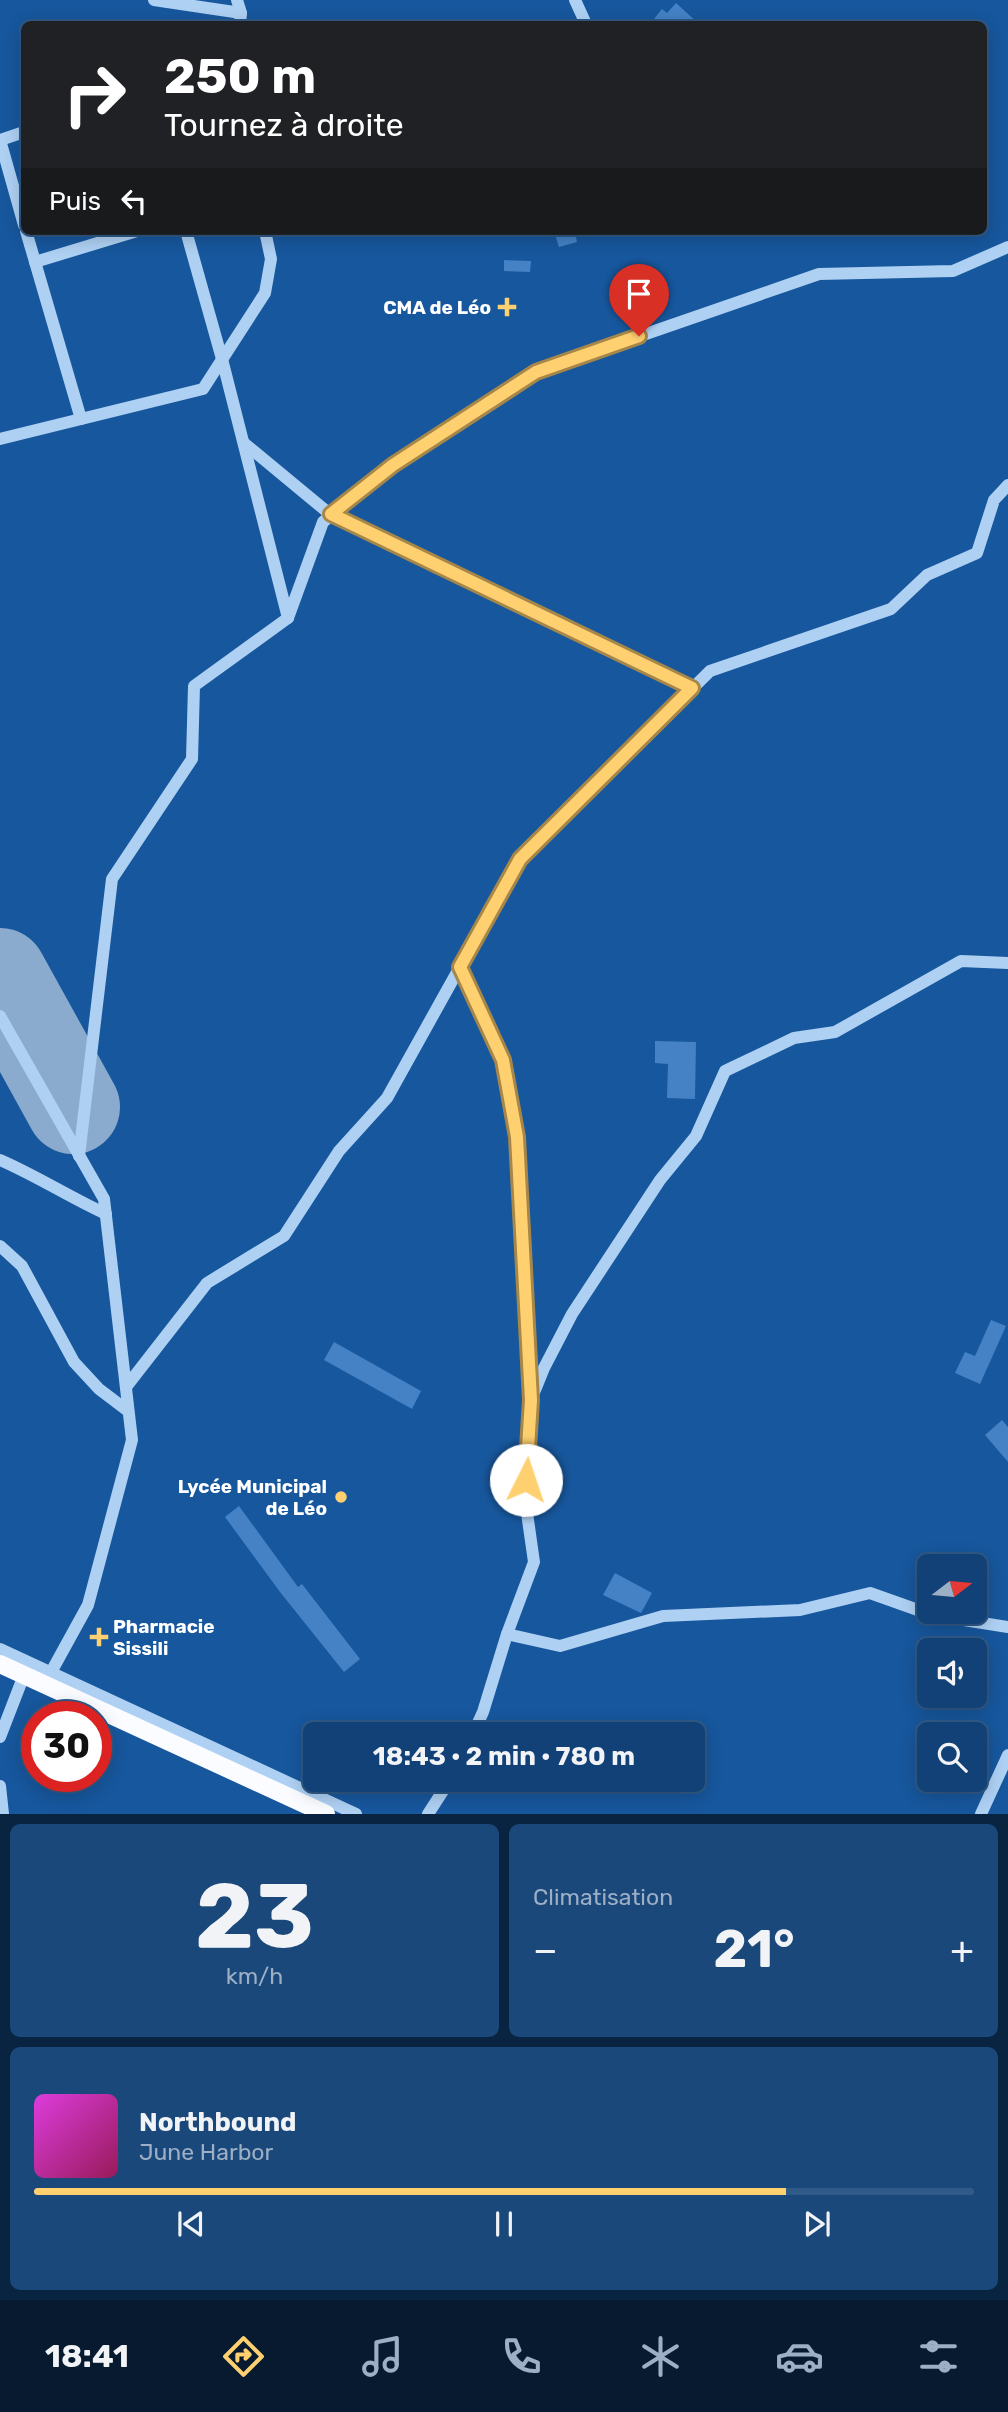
<!DOCTYPE html>
<html lang="fr">
<head>
<meta charset="utf-8">
<style>
	:root { --surface:#114176; --page:#1a487b; --text:#f1f3f6; --muted:#9cafc5; --line:#305a88; --accent:#ffd070 }
	body { margin:0; font-family:Rubik,sans-serif; background:var(--page); color:var(--text); height:100vh; display:flex; flex-direction:column; font-size:26px; white-space:nowrap }
	* { box-sizing:border-box; margin:0 }
	p { font-size:23px; color:var(--muted) }
	.icon { flex:none; width:38px; height:38px; fill:none; stroke:currentColor; stroke-width:2; stroke-linecap:round; stroke-linejoin:round }
	.map { position:relative; height:1814px; overflow:hidden }
	.details { display:flex; flex-direction:column; gap:10px; padding:10px; background:#092441; flex:1 }
	.details>* { flex:none }
	.banner { position:absolute; left:21px; top:21px; width:966px; height:214px; border-radius:10px; box-shadow:0 4px 18px #0003,0 0 0 2px var(--line); background:#202124; color:#fff; overflow:hidden }
	.needle { width:46px; rotate:74deg }
	.tools { position:absolute; left:917px; top:1554px; display:grid; gap:14px }
	.tools a { display:grid; place-items:center; width:70px; height:70px; border-radius:10px; background:var(--surface); box-shadow:0 4px 18px #0003,0 0 0 2px var(--line); font-size:35px }
	.speed { position:absolute; left:21px; top:1701px; display:flex; gap:14px; font-size:35px; font-weight:700; text-align:center }
	.speed>* { display:grid; place-content:center; width:91px; height:91px; border-radius:50%; background:var(--surface); box-shadow:0 4px 18px #0003,0 0 0 2px var(--line); line-height:1 }
	.speed .limit { border:10px solid #d22; background:#fff; color:#111 }
	.pin { position:absolute; display:grid; place-items:center; width:60px; height:60px; color:#fff; margin:-72px -30px; border-radius:50% 50% 50% 0; rotate:-45deg; box-shadow:0 0 7px #0007 }
	.pin .icon { rotate:45deg }
	.me { position:absolute; width:77px; margin:-38px; rotate:4deg; stroke-linejoin:round; filter:drop-shadow(0 0 5px #0008) }
	.turn { display:flex; align-items:center; gap:24px; height:147px; padding:0 28px; font-size:32px }
	.turn .icon { width:91px; height:91px; stroke-width:2.5 }
	.turn b { display:block; font-size:49px; line-height:60px }
	.then { display:flex; align-items:center; height:66px; padding:0 28px; background:#0003; gap:14px; font-size:26px }
	.big { font-size:52px; font-weight:700; line-height:1.1 }
	.details .card { flex:1; display:flex; flex-direction:column; justify-content:center; gap:10px; min-width:0; padding:0 24px; border-radius:10px; background:var(--page) }
	.details .dial { align-items:center; gap:0 }
	.dial b { font-size:91px; line-height:1 }
	.song { display:flex; align-items:center; gap:21px }
	.cover { width:84px; height:84px; border-radius:10px; background:linear-gradient(135deg,hsl(300 70% 55%),hsl(330 70% 35%)) }
	.played { height:7px; border-radius:4px; background:linear-gradient(90deg,var(--accent) 80%,var(--line) 80%) }
	.keys { display:flex; justify-content:space-around; direction:ltr }
	.heat { display:flex; justify-content:space-between; align-items:center; font-size:38px; direction:ltr }
	.details .tiles { flex:1; display:grid; gap:10px; grid-template-columns:1fr 1fr }
	.card:last-child { grid-column:span 2 }
	.trip { position:absolute; left:303px; top:1722px; width:402px; height:70px; border-radius:10px; background:var(--surface); box-shadow:0 4px 18px #0003,0 0 0 2px var(--line); font-weight:700; line-height:70px; text-align:center }
	.menu { display:flex; height:112px; justify-content:space-around; align-items:center; background:#071a2f; color:var(--muted) }
	.menu .icon { width:49px; height:49px }
	.menu .current { color:var(--accent) }
	.menu b { font-size:32px; color:var(--text) }
	.map>svg:first-child { display:block }
	.lines { fill:none; stroke-linecap:round; stroke-linejoin:round }
	.runway { stroke:#8babce; stroke-width:94 }
	.building { fill:#4482c5 }
	.minor { stroke:#aed0f3; stroke-width:12 }
	.major { stroke:#fafcff; stroke-width:18 }
	.route-casing { stroke:#a68749; stroke-width:18 }
	.route { stroke:#ffd070; stroke-width:12 }
	.poi-dot { fill:#ffd070; stroke:#17579d; stroke-width:2.5 }
	.labels { text-anchor:middle; stroke-width:7; stroke-linejoin:round; paint-order:stroke }
	.poi-label { font-size:19px; font-weight:bold; fill:#fff; stroke:#17579d; text-anchor:end }
</style>
</head>
<body>
<div class="map">
<svg width="1008" height="1814" viewBox="0 0 1008 1814">
	<rect width="100%" height="100%" fill="#17579d"/>
	<g class="lines">
		<polyline class="runway" points="0,975 73,1107"/>
	</g>
	<g class="building">
		<polygon points="676,3 699,24 650,24 662,9 667,13"/>
		<polygon points="554,231 575,231 577,242 559,247"/>
		<polygon points="504,260 531,261 530,272 504,271"/>
		<polygon points="655,1041 696,1042 695,1099 667,1098 668,1064 655,1063"/>
		<polygon points="991,1320 1006,1326 980,1384 955,1373 965,1352 975,1356"/>
		<polygon points="334,1342 421,1391 412,1409 324,1360"/>
		<polygon points="1002,1420 1008,1427 1008,1462 985,1435"/>
		<polygon points="239,1506 298,1587 302,1584 360,1659 344,1672 280,1592 225,1517"/>
		<polygon points="615,1573 652,1593 641,1613 603,1595"/>
	</g>
	<g class="lines">
		<g class="minor">
			<polyline points="154,0 241,13"/>
			<polyline points="237,0 241,13 240,24"/>
			<polyline points="575,0 586,24"/>
			<polyline points="0,140 24,225"/>
			<polyline points="0,140 24,132"/>
			<polyline points="26,231 81,419"/>
			<polyline points="35,262 137,231"/>
			<polyline points="0,439 203,389 265,293 271,259 265,231"/>
			<polyline points="244,443 331,515 692,688"/>
			<polyline points="288,618 323,522 393,465 536,372 819,274 953,271 1008,247"/>
			<polyline points="460,967 503,1060 517,1137 531,1396"/>
			<polyline points="0,1016 104,1199 132,1440 88,1605 44,1685"/>
			<polyline points="79,1156 112,879 192,759 194,686 288,618 222,359 186,231"/>
			<path d="M0,1160C37,1176 69,1197 106,1214"/>
			<polyline points="0,1246 22,1266 74,1362 99,1389 128,1411"/>
			<polyline points="126,1387 207,1283 284,1236 339,1151 387,1098 520,859 710,671 891,609 927,575 977,553 994,500 1008,485"/>
			<polyline points="507,1634 560,1646 663,1616 800,1610 870,1593 932,1615 1008,1627"/>
			<polyline points="0,1649 356,1814"/>
			<polyline points="473,1734 483,1712 507,1634 534,1562 525,1499 531,1400 544,1368 572,1314 660,1180 696,1136 725,1071 794,1038 835,1032 961,961 1008,963"/>
			<polyline points="0,1737 24,1675"/>
			<polyline points="0,1786 3,1814"/>
			<polyline points="428,1814 450,1780"/>
			<polyline points="981,1814 1008,1755"/>
		</g>
		<polyline class="major" points="0,1664 326,1814"/>
	</g>
	<g class="lines">
		<defs>
			<polyline id="route" points="526,1480 531,1400 517,1137 503,1060 460,967 520,859 692,688 331,514 393,465 536,372 639,336"/>
		</defs>
		<use href="#route" class="route-casing"/>
		<use href="#route" class="route"/>
	</g>
	<g class="poi-dot">
		<path d="M503.5 296.5h7v7h7v7h-7v7h-7v-7h-7v-7h7z"/>
		<circle cx="341" cy="1497" r="7"/>
		<path d="M95.5 1626.5h7v7h7v7h-7v7h-7v-7h-7v-7h7z"/>
	</g>
	<g class="labels">
		<g class="poi-label">
			<text x="491" y="314">CMA de Léo</text>
			<text x="327" y="1493">Lycée Municipal<tspan x="327" dy="22">de Léo</tspan></text>
			<text x="113" y="1633" text-anchor="start">Pharmacie<tspan x="113" dy="22">Sissili</tspan></text>
		</g>
	</g>
</svg>
<div class="tools">
<a><svg class="needle" viewBox="-14 -14 28 28"><path d="M0-13l5 13h-10z" fill="#e53935"/><path d="M0 13l5-13h-10z" fill="#9cafc5"/></svg></a>
<a><svg class="icon" aria-label="sound" viewBox="0 0 24 24"><path d="M4 9h4l5-4v14l-5-4H4zM17 9q2 3 0 6"/></svg></a>
<a><svg class="icon" aria-label="search" viewBox="0 0 24 24"><circle cx="10" cy="10" r="6"/><path d="M15 15l6 6"/></svg></a>
</div>
<div class="speed"><div class="limit">30</div></div>
<div class="pin" style="left:639px;top:336px;background:#d93025"><svg class="icon" aria-label="arrive" viewBox="0 0 24 24"><path d="M6 21V4h12l-3 4 3 4H6"/></svg></div>
<svg class="me" style="left:526px;top:1480px" viewBox="-20 -20 40 40"><circle r="19" fill="#fff"/><path d="M0-13L10 11 0 6-10 11z" fill="#ffd070"/></svg>
<div class="trip">18:43 · 2 min · 780 m</div>
<div class="banner">
<div class="turn"><svg class="icon" aria-label="right" viewBox="0 0 24 24"><path d="M7 20v-9h11M14 6l5 5-5 5"/></svg><div><b>250 m</b>Tournez à droite</div></div>
<div class="then">Puis<svg class="icon" aria-label="left" viewBox="0 0 24 24"><path d="M17 20v-9H6M10 6l-5 5 5 5"/></svg></div>
</div>
</div>
<section class="details">
<div class="tiles">
<div class="card dial"><b>23</b><p>km/h</p></div>
<div class="card"><p>Climatisation</p>
<div class="heat"><a>−</a><b class="big">21°</b><a>+</a></div>
</div>
<div class="card">
<div class="song"><i class="cover"></i><div><b>Northbound</b><p>June Harbor</p></div></div>
<div class="played"></div>
<div class="keys"><svg class="icon" aria-label="previous" viewBox="0 0 24 24"><path d="M18 5L8 12l10 7zM5 5v14"/></svg><svg class="icon" aria-label="pause" viewBox="0 0 24 24"><path d="M8 5v14M16 5v14"/></svg><svg class="icon" aria-label="next" viewBox="0 0 24 24"><path d="M6 5l10 7-10 7zM19 5v14"/></svg></div>
</div>
</div>
</section>
<nav class="menu">
<b>18:41</b>
<svg class="icon current" aria-label="directions" viewBox="0 0 24 24"><path d="M12 3l9 9-9 9-9-9zM9 14v-3h6M13 9l2 2-2 2"/></svg>
<svg class="icon" aria-label="music" viewBox="0 0 24 24"><path d="M9 18V5l10-2v13"/><circle cx="6" cy="18" r="3"/><circle cx="16" cy="16" r="3"/></svg>
<svg class="icon" aria-label="phone" viewBox="0 0 24 24"><path d="M5 4h4l2 5-3 2q2 4 5 5l2-3 5 2v4C11 20 4 13 5 4z"/></svg>
<svg class="icon" aria-label="climate" viewBox="0 0 24 24"><path d="M12 3v18M4 7l16 10M4 17L20 7"/></svg>
<svg class="icon" aria-label="car" viewBox="0 0 24 24"><path d="M5 17H2v-5l4-1 3-4h7l3 4 3 1v5h-3M9 17h6M6 11h13"/><circle cx="7" cy="17" r="2"/><circle cx="17" cy="17" r="2"/></svg>
<svg class="icon" aria-label="filters" viewBox="0 0 24 24"><path d="M4 7h16M4 17h16"/><circle cx="9" cy="7" r="2"/><circle cx="15" cy="17" r="2"/></svg>
</nav>
</body>
</html>
